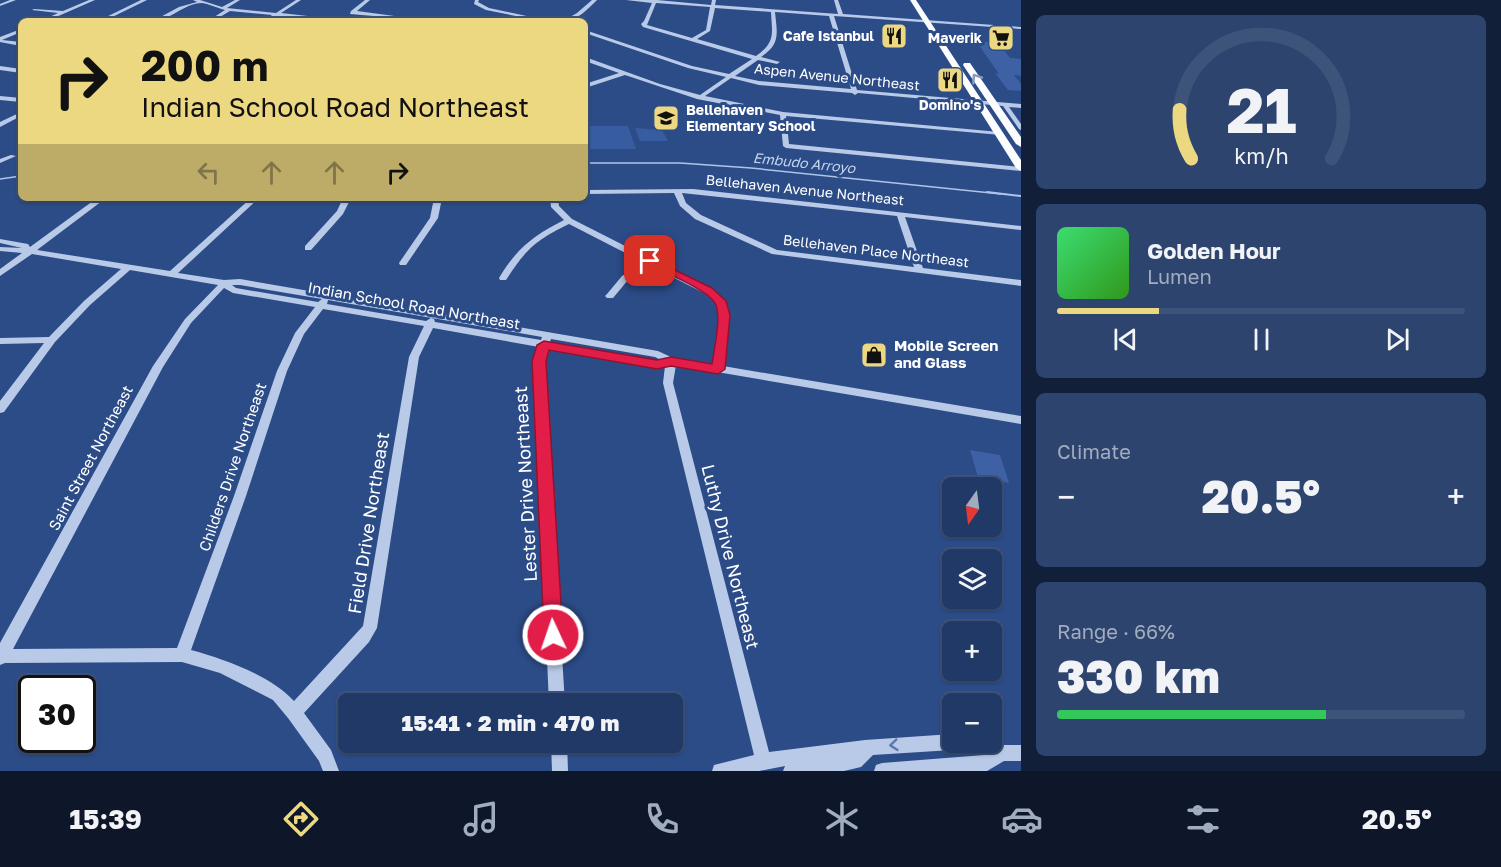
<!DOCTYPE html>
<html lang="en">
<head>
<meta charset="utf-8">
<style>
	:root { --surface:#213966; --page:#2d446f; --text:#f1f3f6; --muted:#a2acbf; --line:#3e537a; --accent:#edd882 }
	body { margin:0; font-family:"Golos Text",sans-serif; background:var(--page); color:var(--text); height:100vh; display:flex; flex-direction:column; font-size:22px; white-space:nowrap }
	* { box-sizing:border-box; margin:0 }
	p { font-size:20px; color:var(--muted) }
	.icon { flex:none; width:33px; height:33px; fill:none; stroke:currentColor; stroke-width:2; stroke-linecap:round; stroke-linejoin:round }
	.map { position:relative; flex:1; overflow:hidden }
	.sheet { display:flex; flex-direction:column; gap:15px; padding:15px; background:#121f38; width:480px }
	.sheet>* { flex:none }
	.hud { position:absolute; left:18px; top:18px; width:570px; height:183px; border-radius:9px; box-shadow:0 2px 4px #0004,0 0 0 2px var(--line); background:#edd882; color:#111; overflow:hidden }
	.needle { width:39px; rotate:194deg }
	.fabs { position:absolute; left:942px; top:477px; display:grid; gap:12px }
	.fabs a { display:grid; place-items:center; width:60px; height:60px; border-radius:9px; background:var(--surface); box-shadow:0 2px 4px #0004,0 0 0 2px var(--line); font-size:30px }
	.speed { position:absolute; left:18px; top:675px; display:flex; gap:12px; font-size:30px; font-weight:700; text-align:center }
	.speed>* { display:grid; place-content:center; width:78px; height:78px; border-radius:50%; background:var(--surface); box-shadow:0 2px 4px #0004,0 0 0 2px var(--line); line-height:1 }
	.speed .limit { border:3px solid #111; border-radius:9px; background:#fff; color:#111 }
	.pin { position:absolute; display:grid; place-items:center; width:51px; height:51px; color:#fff; margin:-26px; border-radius:12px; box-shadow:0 3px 9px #0006 }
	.me { position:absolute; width:66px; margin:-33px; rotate:357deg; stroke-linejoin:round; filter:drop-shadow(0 0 4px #0008) }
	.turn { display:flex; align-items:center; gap:21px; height:126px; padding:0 24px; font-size:27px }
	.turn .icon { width:78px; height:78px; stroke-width:2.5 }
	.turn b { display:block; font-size:42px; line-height:51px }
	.lanes { display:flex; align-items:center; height:57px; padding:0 24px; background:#0003; justify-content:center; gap:30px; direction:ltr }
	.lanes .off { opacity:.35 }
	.big { font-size:45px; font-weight:800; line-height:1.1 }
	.sheet .widget { flex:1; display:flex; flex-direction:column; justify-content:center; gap:9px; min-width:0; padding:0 21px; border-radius:9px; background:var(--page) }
	.sheet .dial { align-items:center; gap:0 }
	.dial svg { height:156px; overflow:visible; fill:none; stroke:var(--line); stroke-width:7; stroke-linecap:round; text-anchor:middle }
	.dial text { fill:var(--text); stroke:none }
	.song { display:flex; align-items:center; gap:18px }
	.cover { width:72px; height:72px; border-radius:9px; background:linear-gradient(135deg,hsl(140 70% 55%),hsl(110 70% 35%)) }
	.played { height:6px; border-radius:3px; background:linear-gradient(90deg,var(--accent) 25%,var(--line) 25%) }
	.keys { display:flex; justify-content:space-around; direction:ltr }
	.heat { display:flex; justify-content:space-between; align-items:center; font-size:33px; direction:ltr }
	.charge { height:9px; border-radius:4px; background:linear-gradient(90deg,#34c759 66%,var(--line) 0) }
	.trip { position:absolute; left:338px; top:693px; width:345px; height:60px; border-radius:9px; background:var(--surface); box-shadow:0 2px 4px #0004,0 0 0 2px var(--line); font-weight:800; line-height:60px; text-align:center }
	.menu { display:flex; height:96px; justify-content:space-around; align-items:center; background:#0d1729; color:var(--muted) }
	.menu .icon { width:42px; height:42px }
	.menu .selected { color:var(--accent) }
	.menu b { font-size:27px; color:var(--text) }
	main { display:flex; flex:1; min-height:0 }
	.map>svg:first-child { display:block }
	.green { fill:#375c9f }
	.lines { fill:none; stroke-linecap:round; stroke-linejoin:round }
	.stream-far1 { stroke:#aec4e8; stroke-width:1.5 }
	.stream { stroke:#aec4e8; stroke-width:2 }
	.building { fill:#3d61a4 }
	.minor { fill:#b9cae8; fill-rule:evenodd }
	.major { fill:#fbfcfe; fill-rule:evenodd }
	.oneway { stroke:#899bbd }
	.oneway2 { stroke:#5d78aa }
	.route { fill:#e11d48; stroke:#92132f; stroke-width:1.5 }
	.labels { text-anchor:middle; stroke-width:6; stroke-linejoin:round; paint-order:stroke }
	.far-poi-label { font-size:14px; font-weight:bold; fill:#fff; stroke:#2c4c88; text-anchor:end }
	.far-street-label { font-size:14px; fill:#fff; stroke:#2c4c88 }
	.far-water-label { font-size:14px; font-style:italic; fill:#c5d4ef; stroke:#2c4c88 }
	.street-label { font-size:15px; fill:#fff; stroke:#2c4c88 }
	.poi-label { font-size:15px; font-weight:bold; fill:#fff; stroke:#2c4c88; text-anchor:start }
	.near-street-label { font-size:18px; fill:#fff; stroke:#2c4c88 }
</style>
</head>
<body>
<main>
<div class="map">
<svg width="1021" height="771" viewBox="0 0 1021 771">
	<rect width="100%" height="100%" fill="#2c4c88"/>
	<g class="green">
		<polygon points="585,126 628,126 636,149 585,149"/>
		<polygon points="635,128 662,130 668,141 640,141"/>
	</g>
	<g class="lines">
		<g class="stream-far1">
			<polyline points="585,163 680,163 751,168 1001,194"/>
			<polyline points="0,179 21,176"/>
		</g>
		<polyline class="stream" points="987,192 1021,196"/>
	</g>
	<g class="building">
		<polygon points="976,41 998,43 1010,58 1021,59 1021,76 1014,75 1021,84 1021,91 1008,90 995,73 999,74"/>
		<polygon points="970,450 1000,455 1009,483 978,477"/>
	</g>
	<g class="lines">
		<g class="minor">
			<polygon points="10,0 16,0 0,6 0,4"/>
			<polygon points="89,0 95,0 47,21 41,21 58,13 32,10 34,9 63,11"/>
			<polygon points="141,0 147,0 104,21 98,21"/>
			<path d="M193,0H200L222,7L235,0H240L227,8L276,13L296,0H301L281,13L343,20L337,21L277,16L269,21H264L272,15L230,11L213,21H208L225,10C218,8 209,4 202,3C184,3 170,21 153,21L179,7L197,2Z"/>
			<polygon points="365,0 370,0 357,11 432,21 350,14 351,11"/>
			<polygon points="475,0 479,0 478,2 489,8 550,21 541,21 486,10 474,4"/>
			<path d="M592,0H597C588,9 577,21 563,21L577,13Z"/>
			<path d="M626,0H657L711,5L712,0H716L715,5L838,14L834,0H838L843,14L1021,27V29L834,16L857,90L1021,104V108L1009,107L1021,124V130L1019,129L1003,106L858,93L855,95L852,93L759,85L731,78L705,96L783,112L999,132L1001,133V135L786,116L789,144L1021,167V171L786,148L783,146L780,115L697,99L625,75L585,88V84L619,73L585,61V57L660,84L700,95L726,77L688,68L585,33V30L692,66L729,74L752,59L643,27L641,24L644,21L652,3ZM656,3L710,7L706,30L692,38L647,25ZM715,8L771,12C772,34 776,42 756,56L697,39L710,31ZM775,12L829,16L851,89L759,81L735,76L758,60L777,64L780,62L761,57C781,44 777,33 775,12Z"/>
			<polygon points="21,29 21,32 2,40 21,42 21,46 0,42 0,37"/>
			<polygon points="0,66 21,69 21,73 0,70"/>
			<polygon points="0,96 21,98 21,102 0,100"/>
			<polygon points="21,112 21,116 0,127 0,122"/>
			<polygon points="11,155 16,156 0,163 0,159"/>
			<path d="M693,189L1021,226V230L905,217L923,268L1021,280V286L772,254L695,219L680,206L674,193L585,194V190ZM682,193L897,216L914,267L777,250L701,215L686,203Z"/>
			<path d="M97,198H106L37,250L170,271L251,198H259L178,273L224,280L240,279L658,351L673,358L713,365L719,315L716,302L704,293L649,265L628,280L613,298H607L605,296L607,294L622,276L643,262L569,224C536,240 526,249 506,280H500L499,278C517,248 533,236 564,220L551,207L550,198H558L559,206L572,219L710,289L723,299L729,315L723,366L1021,416V424L676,365L673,383L769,752L865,740L952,734V742H960L958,748L952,750L873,755L861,767L844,771H783L785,766L759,771H712L714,765L754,755L663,383L665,366L657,367L548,348L544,361L565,704H549L534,361L539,347L433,328L419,357L377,628L369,642L304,713L331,750L339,771H323L319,761L288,718L273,700L220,673L182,662L5,663L0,665V643L153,366L185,319L218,285L130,270L90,305L55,342L4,412L0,413V401L44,343L0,344V338L49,337L84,301L121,269L32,254L0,276V269L22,253L0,251V247L22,248L0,243V239L28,244L30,247ZM232,285H240L322,299L318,302L236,288ZM224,288L233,293L315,307L295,333L277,371L234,496L177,648L13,649L163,367L191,323ZM328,300L542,337L541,340L435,322L434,319L431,318L426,321L327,304ZM323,309L424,326L409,357L363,626L294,701C270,675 224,659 191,650L246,496L287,371L304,334ZM551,339L655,357L661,360L657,361L550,342Z"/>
			<polygon points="343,198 351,198 343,214 311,250 305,250 305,246 337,211"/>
			<polygon points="434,198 442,198 438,218 406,265 400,265 399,263 430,218"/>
			<polygon points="992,739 1003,745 1021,745 1021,761 1004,761 987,771 874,771 876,765 882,763 984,755 986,754 974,748 972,742 992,742"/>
			<polygon points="551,742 567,742 568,771 552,771"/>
		</g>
		<g class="major">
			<polygon points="910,0 916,0 1021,160 1021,171 1016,168"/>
			<polygon points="964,63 970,63 1021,137 1021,147 1016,144 963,65"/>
		</g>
	</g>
	<defs><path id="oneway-chevron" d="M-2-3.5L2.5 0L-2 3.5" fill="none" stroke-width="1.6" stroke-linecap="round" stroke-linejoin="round" transform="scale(1.5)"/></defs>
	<use class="oneway" href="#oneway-chevron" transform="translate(976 78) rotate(-124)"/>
	<use class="oneway2" href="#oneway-chevron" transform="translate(894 745) rotate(174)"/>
	<path class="route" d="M650,258L712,288L726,301L730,315L725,369L718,374L671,366L657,369L549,350L546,361L563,635L560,641L553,644L547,641L544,635L532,361L537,345L544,341L657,360L671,357L712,364C714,349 722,316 715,303C707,289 661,271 646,263L644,261Z"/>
	<defs>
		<symbol id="restaurant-square" viewBox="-11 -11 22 22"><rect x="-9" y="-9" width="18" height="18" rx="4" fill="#edd882" stroke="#2c4c88"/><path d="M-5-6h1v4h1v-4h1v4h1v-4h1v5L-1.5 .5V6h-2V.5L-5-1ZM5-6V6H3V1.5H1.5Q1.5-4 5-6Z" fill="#111"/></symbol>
		<symbol id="supermarket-square" viewBox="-11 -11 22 22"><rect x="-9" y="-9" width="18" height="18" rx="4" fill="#edd882" stroke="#2c4c88"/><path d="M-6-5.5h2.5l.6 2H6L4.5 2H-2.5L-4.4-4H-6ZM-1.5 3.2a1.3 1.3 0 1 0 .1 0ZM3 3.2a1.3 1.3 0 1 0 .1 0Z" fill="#111"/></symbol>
		<symbol id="school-square" viewBox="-11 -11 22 22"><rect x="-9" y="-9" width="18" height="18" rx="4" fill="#edd882" stroke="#2c4c88"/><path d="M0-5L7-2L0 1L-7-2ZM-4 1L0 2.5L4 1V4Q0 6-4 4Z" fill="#111"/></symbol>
		<symbol id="shop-square" viewBox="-11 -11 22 22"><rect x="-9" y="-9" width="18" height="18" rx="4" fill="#edd882" stroke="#2c4c88"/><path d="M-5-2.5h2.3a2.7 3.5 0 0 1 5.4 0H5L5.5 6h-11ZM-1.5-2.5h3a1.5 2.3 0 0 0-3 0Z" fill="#111"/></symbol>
	</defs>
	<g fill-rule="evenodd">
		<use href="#restaurant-square" x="879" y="21" width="30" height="30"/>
		<use href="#supermarket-square" x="986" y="23" width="30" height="30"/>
		<use href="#restaurant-square" x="935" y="65" width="30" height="30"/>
		<use href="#school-square" x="651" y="103" width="30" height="30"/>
		<use href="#shop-square" x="859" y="340" width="30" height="30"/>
	</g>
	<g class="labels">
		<g class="far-poi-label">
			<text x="874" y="41">Cafe Istanbul</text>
			<text x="982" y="43">Maverik</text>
			<text x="950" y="110" text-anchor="middle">Domino's</text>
			<text x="686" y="115" text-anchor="start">Bellehaven<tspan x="686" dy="16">Elementary School</tspan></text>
		</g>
		<g class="far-street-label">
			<text transform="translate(837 77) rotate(6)" y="5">Aspen Avenue Northeast</text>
			<text transform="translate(805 190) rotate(6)" y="5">Bellehaven Avenue Northeast</text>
			<text transform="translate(876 251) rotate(7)" y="5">Bellehaven Place Northeast</text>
		</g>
		<g class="far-water-label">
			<text transform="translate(804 163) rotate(6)" y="5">Embudo Arroyo</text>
		</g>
		<g class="street-label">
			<text transform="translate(414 306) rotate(10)" y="5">Indian School Road Northeast</text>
			<text transform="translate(91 458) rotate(-62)" y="5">Saint Street Northeast</text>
			<text transform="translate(233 467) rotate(-71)" y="5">Childers Drive Northeast</text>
		</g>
		<g class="poi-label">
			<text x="894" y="351">Mobile Screen<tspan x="894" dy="17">and Glass</tspan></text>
		</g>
		<g class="near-street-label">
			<text transform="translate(526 484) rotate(-93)" y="6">Lester Drive Northeast</text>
			<text transform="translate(369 523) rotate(-81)" y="6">Field Drive Northeast</text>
			<text transform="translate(730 557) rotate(76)" y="6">Luthy Drive Northeast</text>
		</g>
	</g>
</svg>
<div class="fabs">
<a><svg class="needle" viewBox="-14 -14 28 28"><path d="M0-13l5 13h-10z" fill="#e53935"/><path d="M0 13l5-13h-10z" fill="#a2acbf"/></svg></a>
<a><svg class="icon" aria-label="layers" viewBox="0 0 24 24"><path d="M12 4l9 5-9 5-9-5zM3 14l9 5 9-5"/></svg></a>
<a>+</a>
<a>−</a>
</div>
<div class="speed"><div class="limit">30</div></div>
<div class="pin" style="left:650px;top:261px;background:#d93025"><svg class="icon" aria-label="arrive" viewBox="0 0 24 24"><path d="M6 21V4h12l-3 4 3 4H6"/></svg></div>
<svg class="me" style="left:553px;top:635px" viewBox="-20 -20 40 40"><circle r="17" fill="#e11d48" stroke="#fff" stroke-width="3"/><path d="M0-11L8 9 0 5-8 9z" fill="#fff"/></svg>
<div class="trip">15:41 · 2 min · 470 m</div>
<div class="hud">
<div class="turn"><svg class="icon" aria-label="right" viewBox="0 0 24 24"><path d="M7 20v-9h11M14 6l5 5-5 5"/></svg><div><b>200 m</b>Indian School Road Northeast</div></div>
<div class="lanes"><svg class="icon off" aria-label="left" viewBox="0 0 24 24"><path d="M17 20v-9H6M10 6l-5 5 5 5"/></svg><svg class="icon off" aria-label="ahead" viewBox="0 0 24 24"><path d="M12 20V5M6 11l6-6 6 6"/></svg><svg class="icon off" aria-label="ahead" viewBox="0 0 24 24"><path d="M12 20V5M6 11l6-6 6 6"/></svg><svg class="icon" aria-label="right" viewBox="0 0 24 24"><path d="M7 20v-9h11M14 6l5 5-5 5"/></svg></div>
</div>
</div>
<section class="sheet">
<div class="widget dial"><svg viewBox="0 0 100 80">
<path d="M14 69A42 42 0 1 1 86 69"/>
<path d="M14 69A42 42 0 0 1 8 44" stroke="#edd882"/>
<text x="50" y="56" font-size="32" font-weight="700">21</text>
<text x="50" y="72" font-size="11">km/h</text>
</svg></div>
<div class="widget">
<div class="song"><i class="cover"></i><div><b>Golden Hour</b><p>Lumen</p></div></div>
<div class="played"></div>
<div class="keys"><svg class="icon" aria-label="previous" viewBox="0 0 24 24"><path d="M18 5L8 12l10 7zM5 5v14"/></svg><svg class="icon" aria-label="pause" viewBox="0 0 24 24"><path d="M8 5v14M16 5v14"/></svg><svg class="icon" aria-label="next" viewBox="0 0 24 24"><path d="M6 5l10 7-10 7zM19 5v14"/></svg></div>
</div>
<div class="widget"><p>Climate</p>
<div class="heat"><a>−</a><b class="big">20.5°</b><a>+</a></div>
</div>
<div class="widget"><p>Range · 66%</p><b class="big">330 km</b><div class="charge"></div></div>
</section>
</main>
<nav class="menu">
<b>15:39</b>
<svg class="icon selected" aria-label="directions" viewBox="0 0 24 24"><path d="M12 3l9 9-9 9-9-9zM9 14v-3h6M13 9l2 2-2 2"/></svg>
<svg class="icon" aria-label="music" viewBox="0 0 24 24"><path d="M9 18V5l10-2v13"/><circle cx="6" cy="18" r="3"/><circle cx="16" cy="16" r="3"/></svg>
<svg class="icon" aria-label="phone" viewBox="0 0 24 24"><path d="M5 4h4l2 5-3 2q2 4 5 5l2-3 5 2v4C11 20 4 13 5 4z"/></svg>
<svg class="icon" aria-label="climate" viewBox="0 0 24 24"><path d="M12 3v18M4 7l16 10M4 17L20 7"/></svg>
<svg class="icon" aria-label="car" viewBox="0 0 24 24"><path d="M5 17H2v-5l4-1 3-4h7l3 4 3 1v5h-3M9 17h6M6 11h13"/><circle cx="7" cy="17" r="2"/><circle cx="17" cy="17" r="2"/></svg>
<svg class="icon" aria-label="filters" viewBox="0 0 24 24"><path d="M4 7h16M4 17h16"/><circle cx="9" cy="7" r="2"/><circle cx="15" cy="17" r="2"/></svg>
<b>20.5°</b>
</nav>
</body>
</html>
